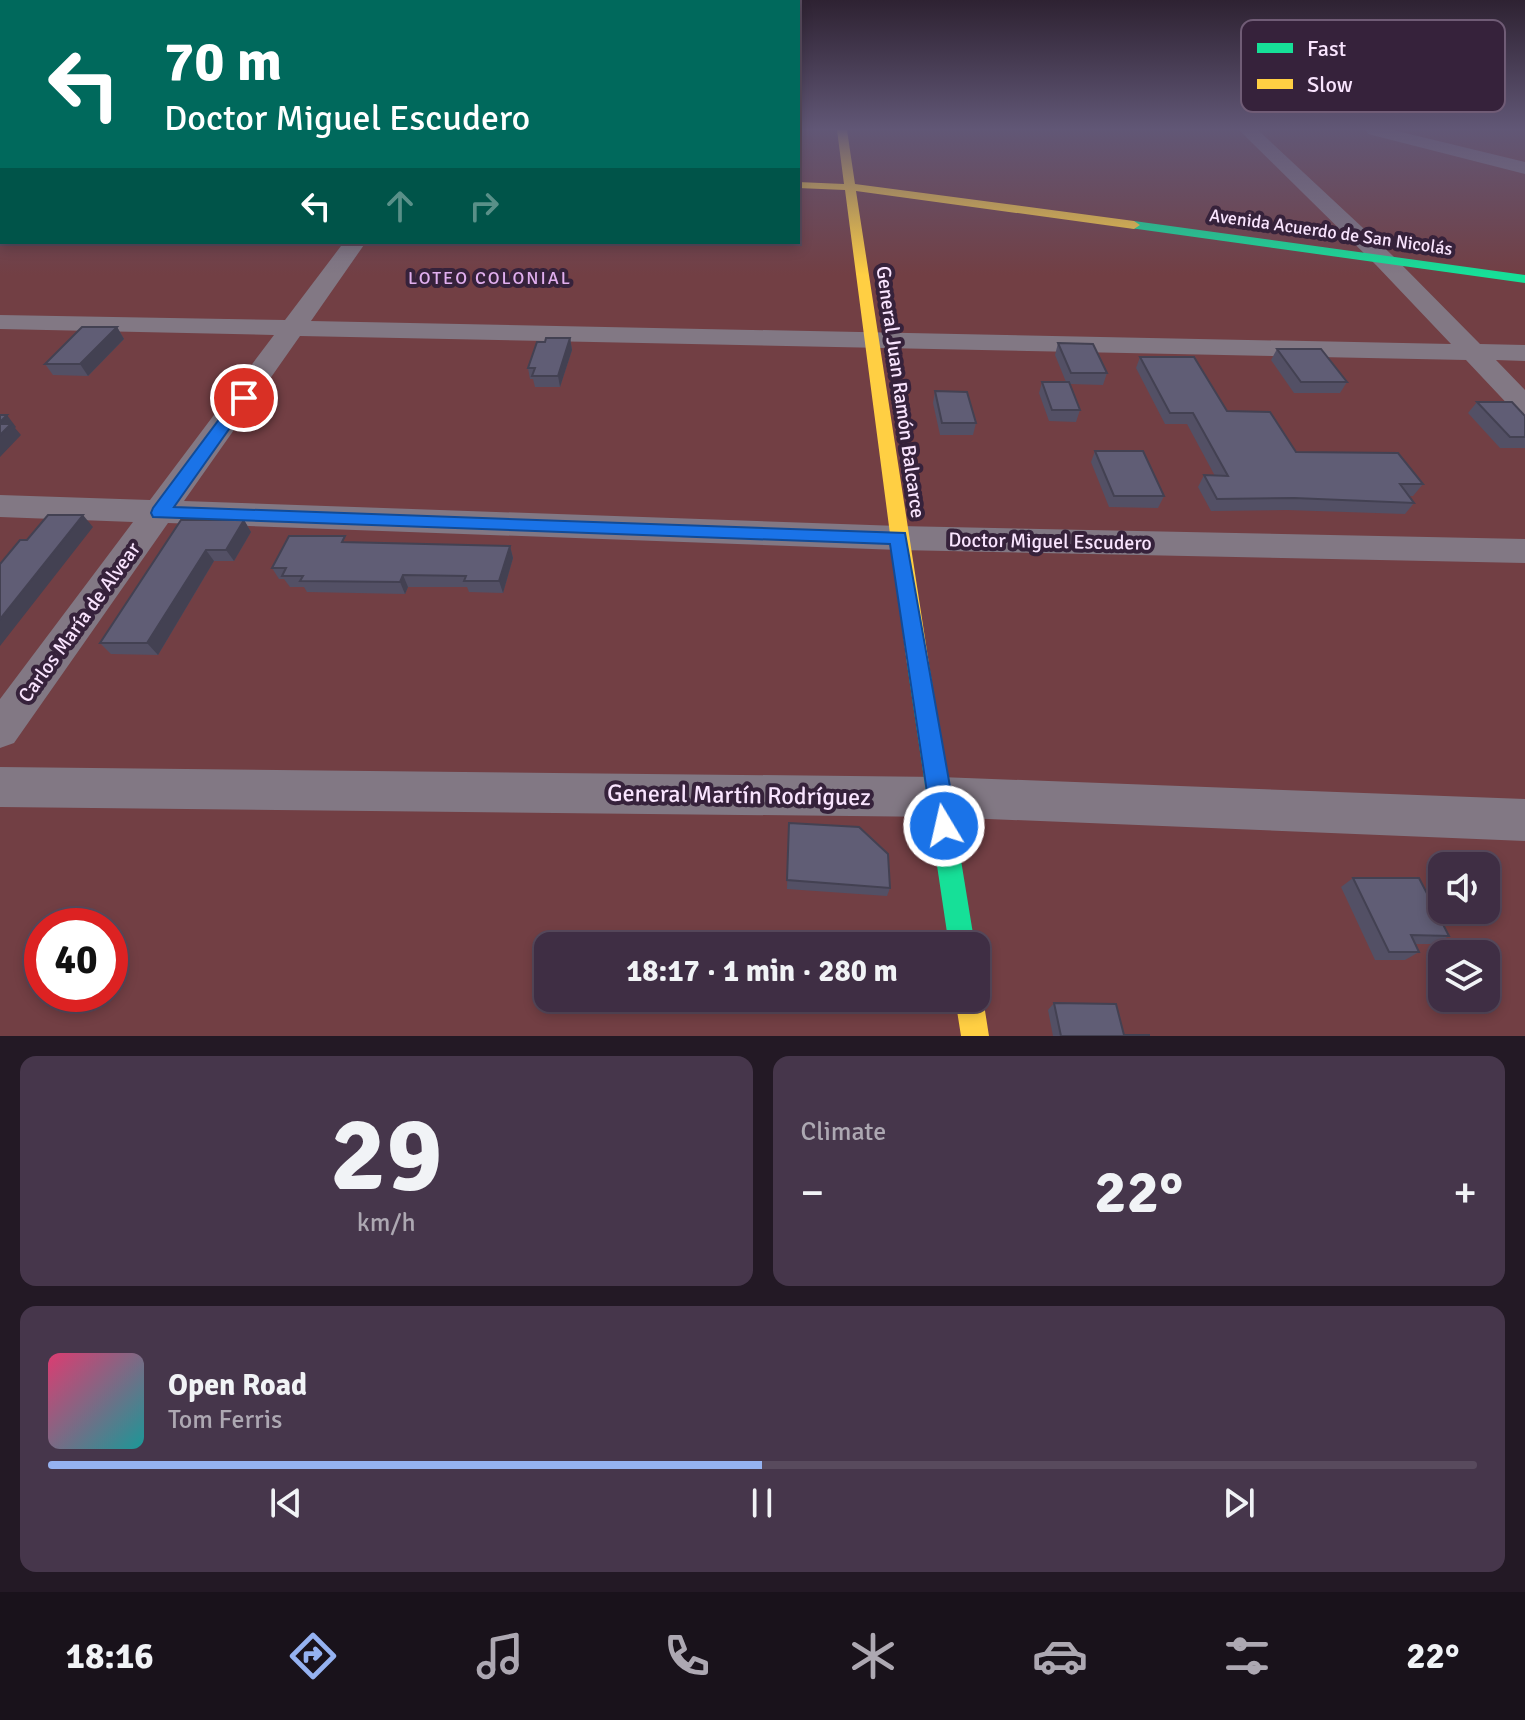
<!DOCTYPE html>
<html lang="en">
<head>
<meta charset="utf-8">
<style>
	:root { --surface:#3f2e44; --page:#46364b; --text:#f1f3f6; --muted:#ada8b2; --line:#584a5d; --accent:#95b2f1 }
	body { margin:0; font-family:Signika,sans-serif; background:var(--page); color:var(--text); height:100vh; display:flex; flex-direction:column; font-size:30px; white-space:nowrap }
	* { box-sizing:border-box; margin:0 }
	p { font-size:26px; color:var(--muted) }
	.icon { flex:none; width:44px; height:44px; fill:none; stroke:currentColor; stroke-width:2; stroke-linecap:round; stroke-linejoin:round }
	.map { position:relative; height:1036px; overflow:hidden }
	.drawer { display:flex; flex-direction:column; gap:20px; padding:20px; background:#231925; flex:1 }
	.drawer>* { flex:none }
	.banner { position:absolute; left:0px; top:0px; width:800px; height:244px; box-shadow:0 4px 12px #0003,0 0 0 2px var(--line); background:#00695c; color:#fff; overflow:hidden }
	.buttons { position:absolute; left:1428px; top:852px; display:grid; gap:16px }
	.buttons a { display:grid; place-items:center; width:72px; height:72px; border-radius:16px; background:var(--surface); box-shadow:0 4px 12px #0003,0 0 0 2px var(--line); font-size:40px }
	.speed { position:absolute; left:24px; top:908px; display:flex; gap:16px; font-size:40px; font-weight:700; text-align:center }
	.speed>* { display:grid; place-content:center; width:104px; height:104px; border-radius:50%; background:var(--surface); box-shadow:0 4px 12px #0003,0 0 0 2px var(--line); line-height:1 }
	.speed .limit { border:12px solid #d22; background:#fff; color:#111 }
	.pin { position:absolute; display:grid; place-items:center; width:68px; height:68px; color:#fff; margin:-34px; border:4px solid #fff; border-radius:50%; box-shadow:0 2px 8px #0007 }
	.me { position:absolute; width:88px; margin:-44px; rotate:351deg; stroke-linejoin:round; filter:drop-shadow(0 0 6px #0008) }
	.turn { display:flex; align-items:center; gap:28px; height:168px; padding:0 32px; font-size:36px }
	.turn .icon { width:104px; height:104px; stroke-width:2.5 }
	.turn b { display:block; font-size:56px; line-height:68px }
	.lanes { display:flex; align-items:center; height:76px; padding:0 32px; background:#0003; justify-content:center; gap:40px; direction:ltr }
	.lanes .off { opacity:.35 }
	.big { font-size:60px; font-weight:800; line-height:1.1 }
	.drawer .widget { flex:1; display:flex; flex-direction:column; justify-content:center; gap:12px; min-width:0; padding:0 28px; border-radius:16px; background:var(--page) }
	.drawer .dial { align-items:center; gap:0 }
	.dial b { font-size:104px; line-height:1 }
	.song { display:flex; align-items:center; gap:24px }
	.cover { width:96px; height:96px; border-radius:12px; background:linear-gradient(135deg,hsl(340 70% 55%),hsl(180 70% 35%)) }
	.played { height:8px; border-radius:4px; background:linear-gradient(90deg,var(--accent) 50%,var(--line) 50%) }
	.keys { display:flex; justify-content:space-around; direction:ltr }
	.heat { display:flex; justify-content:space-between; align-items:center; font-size:44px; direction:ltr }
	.drawer .tiles { flex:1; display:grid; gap:20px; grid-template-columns:1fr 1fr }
	.widget:last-child { grid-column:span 2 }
	.trip { position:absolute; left:534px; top:932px; width:456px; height:80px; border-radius:16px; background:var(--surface); box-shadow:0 4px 12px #0003,0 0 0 2px var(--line); font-weight:800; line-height:80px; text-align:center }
	.tabs { display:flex; height:128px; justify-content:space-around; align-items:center; background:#19121b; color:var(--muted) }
	.tabs .icon { width:56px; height:56px }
	.tabs .active { color:var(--accent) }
	.tabs b { font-size:36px; color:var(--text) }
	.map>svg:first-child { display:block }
	.green { fill:#723f44; fill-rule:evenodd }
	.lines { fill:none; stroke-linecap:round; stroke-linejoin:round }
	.street { fill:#827884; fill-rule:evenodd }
	.fast { fill:#16e098; fill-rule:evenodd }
	.slow { fill:#ffcf43; fill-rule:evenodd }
	.wall { fill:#535065 }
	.shaded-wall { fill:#434152 }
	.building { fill:#605d75; stroke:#434152; stroke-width:2 }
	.route { fill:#1a73e8; stroke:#114b97; stroke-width:2 }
	.labels { text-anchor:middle; stroke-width:8; stroke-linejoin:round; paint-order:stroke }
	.far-street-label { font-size:18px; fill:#f9e4fe; stroke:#36223b }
	.far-neighbourhood-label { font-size:18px; letter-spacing:2px; fill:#e1afef; stroke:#36223b }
	.street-label { font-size:20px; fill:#f9e4fe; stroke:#36223b }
	.near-street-label { font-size:24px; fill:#f9e4fe; stroke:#36223b }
	.key { fill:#36223b; stroke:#705c76; stroke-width:2 }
	.key-label { font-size:22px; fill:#f9e4fe }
</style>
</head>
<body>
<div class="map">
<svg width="1525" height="1036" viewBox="0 0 1525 1036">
	<rect width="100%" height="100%" fill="#543d5a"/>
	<path class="green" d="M0,130L2,242H798V130H1525V1036H0ZM1442,866H1486V910H1442ZM42,926H110V994H42ZM548,946H976V998H548ZM1442,954H1486V998H1442Z"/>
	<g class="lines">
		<g class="street">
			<polygon points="1239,130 1258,130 1392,255 1480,344 1525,345 1525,361 1496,360 1525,390 1525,415 1515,412 1466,360 300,336 184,501 899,526 1525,539 1525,563 899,550 168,523 14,743 0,748 0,699 133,522 0,517 0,495 150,500 274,335 0,329 0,315 285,320 344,242 366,242 311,321 1451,344 1376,265"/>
			<polygon points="1366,130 1393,130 1525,162 1525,174 1368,134"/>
			<polygon points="0,767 940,777 1525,799 1525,841 940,817 0,807"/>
		</g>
		<g class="fast">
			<rect x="0" y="154" width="2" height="6"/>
			<polygon points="1134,221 1525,275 1525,283 1130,228 1128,225"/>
			<polygon points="918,655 925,658 929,664 975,946 949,946 907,664 911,658"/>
		</g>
		<g class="slow">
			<polygon points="837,130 847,130 855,184 1134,221 1140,225 1134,229 856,191 929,664 925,670 918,673 911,670 907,664 845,190 798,188 798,182 844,184"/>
			<polygon points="976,987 983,998 989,1036 961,1036 955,998 976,998"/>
		</g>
	</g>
	<g class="wall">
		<polygon points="117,327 124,339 88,376 53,375 45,364"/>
		<polygon points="570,338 572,350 560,387 535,387 533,379 530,379 528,368 545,342"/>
		<polygon points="1058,343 1107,373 1103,385 1070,384 1080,410 1076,422 1049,421 1039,393 1042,382 1066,382 1055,355"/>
		<polygon points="1277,349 1347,382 1340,393 1294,393 1271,360"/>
		<polygon points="1140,357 1227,411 1296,452 1423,484 1413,496 1409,496 1414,503 1405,514 1287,510 1211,511 1198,487 1204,475 1215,476 1187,424 1165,424 1136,368"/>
		<polygon points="935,391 976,423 973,435 940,435 933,403"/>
		<polygon points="1477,402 1525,416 1525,448 1500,448 1468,413"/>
		<polygon points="1095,451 1164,496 1158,508 1109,507 1091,462"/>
		<polygon points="181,520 244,520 251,532 234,561 214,561 158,655 111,654 100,643"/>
		<polygon points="348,542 510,546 513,558 503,593 469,592 467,587 408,587 405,594 307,592 304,587 290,587 284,579 279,579 272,568"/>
		<polygon points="789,823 890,888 887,896 787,889"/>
		<polygon points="1353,878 1449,936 1434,944 1415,944 1419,952 1405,960 1375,960 1341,887"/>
		<polygon points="1054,1003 1124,1035 1149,1036 1053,1036 1048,1010"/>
	</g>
	<g class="shaded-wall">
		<polygon points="117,327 124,339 88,376 80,364"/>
		<polygon points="570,338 572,350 560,387 558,376"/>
		<polygon points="7,415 16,427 15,428 21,435 0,457 0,422"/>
		<polygon points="83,515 93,527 0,646 0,619"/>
		<polygon points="244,520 251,532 234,561 226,550"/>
		<polygon points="510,546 513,558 503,593 499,581"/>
		<polygon points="206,550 214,561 158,655 147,643"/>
		<polygon points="403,575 408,587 405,594 400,582"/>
	</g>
	<g class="building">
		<polygon points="82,327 117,327 80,364 45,364"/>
		<polygon points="546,338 570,338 558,376 532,376 535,368 528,368 537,342 545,342"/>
		<polygon points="1058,343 1093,344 1107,373 1071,373"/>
		<polygon points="1277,349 1321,349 1347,382 1301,382"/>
		<polygon points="1140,357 1194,357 1227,411 1270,412 1296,452 1398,453 1423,484 1400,484 1414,503 1294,498 1217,499 1204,475 1228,476 1193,413 1170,413"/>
		<polygon points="1042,382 1069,382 1080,410 1052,410"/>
		<polygon points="935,391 967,392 976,423 942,423"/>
		<polygon points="1477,402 1512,402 1525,416 1525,437 1510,437"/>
		<polygon points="0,415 7,415 0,422"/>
		<polygon points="0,424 11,424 0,435"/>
		<polygon points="1095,451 1143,451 1164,496 1114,496"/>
		<polygon points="48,515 83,515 0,619 0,564 20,540 27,540"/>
		<polygon points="181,520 244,520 226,550 206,550 147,643 100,643"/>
		<polygon points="289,536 345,536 342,542 510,546 499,581 464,581 466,576 403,575 400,582 300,581 303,576 282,576 286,568 272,568"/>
		<polygon points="789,823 859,827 888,854 890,888 787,880"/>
		<polygon points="1353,878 1419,878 1449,936 1411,935 1419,952 1389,952"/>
		<polygon points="1054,1003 1116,1004 1124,1035 1149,1035 1149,1036 1061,1036"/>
	</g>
	<linearGradient id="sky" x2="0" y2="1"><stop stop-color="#2e2232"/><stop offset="0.47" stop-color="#615776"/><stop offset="1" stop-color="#615776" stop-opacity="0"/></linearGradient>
	<rect width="1525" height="275" fill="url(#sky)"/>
	<polygon class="route" points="244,393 251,398 174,507 905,533 957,826 953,835 944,838 936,835 932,826 890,544 153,517 151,513 153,508 238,394"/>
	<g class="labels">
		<g class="far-street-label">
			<text transform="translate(1331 232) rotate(8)" y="6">Avenida Acuerdo de San Nicolás</text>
		</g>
		<g class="far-neighbourhood-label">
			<text x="490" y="284">LOTEO COLONIAL</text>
		</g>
		<g class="street-label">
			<text transform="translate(901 392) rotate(82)" y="7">General Juan Ramón Balcarce</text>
			<text transform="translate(1050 541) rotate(1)" y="7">Doctor Miguel Escudero</text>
			<text transform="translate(79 622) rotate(-54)" y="7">Carlos María de Alvear</text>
		</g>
		<g class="near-street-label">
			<text transform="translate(739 795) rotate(1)" y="8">General Martín Rodríguez</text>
		</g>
	</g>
	<rect x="1241" y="20" width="264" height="92" rx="12" class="key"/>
	<rect x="1257" y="43" width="36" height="10" fill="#16e098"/>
	<rect x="1257" y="79" width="36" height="10" fill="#ffcf43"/>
	<g class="key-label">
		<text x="1307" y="56">Fast</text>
		<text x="1307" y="92">Slow</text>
	</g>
</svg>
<div class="buttons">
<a><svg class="icon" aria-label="sound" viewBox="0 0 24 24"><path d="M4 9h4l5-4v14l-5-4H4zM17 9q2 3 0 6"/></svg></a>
<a><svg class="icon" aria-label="layers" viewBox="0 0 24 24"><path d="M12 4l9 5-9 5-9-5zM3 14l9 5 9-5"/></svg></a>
</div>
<div class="speed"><div class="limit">40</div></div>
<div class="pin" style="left:244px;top:398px;background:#d93025"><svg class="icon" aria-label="arrive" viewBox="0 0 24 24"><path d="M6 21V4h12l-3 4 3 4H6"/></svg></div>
<svg class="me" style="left:944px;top:826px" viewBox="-20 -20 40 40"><circle r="17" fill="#1a73e8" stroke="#fff" stroke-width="3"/><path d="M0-11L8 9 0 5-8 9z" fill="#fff"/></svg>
<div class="trip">18:17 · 1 min · 280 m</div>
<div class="banner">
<div class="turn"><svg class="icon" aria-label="left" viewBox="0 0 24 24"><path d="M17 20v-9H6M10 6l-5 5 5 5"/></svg><div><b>70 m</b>Doctor Miguel Escudero</div></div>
<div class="lanes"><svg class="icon" aria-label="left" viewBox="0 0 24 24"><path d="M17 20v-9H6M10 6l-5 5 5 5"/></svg><svg class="icon off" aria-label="ahead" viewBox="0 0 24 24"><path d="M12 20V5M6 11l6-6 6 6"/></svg><svg class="icon off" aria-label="right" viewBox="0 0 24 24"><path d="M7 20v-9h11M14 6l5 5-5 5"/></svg></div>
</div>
</div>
<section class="drawer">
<div class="tiles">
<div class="widget dial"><b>29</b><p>km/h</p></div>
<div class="widget"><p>Climate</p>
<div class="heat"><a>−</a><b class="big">22°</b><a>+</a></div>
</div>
<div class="widget">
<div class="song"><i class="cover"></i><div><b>Open Road</b><p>Tom Ferris</p></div></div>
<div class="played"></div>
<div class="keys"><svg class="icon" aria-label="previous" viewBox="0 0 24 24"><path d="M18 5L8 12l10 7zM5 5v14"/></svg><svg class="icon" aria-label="pause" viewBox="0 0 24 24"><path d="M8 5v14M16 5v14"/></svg><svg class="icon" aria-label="next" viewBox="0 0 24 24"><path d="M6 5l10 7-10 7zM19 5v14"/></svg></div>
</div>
</div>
</section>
<nav class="tabs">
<b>18:16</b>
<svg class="icon active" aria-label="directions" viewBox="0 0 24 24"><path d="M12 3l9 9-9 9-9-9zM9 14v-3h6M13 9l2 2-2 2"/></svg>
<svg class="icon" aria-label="music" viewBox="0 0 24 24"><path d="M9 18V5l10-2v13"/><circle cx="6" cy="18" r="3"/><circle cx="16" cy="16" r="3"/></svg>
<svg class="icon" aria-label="phone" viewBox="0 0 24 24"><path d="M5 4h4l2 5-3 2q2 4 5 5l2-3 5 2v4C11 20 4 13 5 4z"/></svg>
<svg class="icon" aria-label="climate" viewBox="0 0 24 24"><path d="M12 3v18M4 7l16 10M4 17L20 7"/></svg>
<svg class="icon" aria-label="car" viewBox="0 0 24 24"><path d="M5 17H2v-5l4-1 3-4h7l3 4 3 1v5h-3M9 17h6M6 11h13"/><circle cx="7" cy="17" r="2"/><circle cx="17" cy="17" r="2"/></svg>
<svg class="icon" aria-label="filters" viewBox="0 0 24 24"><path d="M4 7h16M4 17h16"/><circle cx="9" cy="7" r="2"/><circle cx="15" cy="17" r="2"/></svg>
<b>22°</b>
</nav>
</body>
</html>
